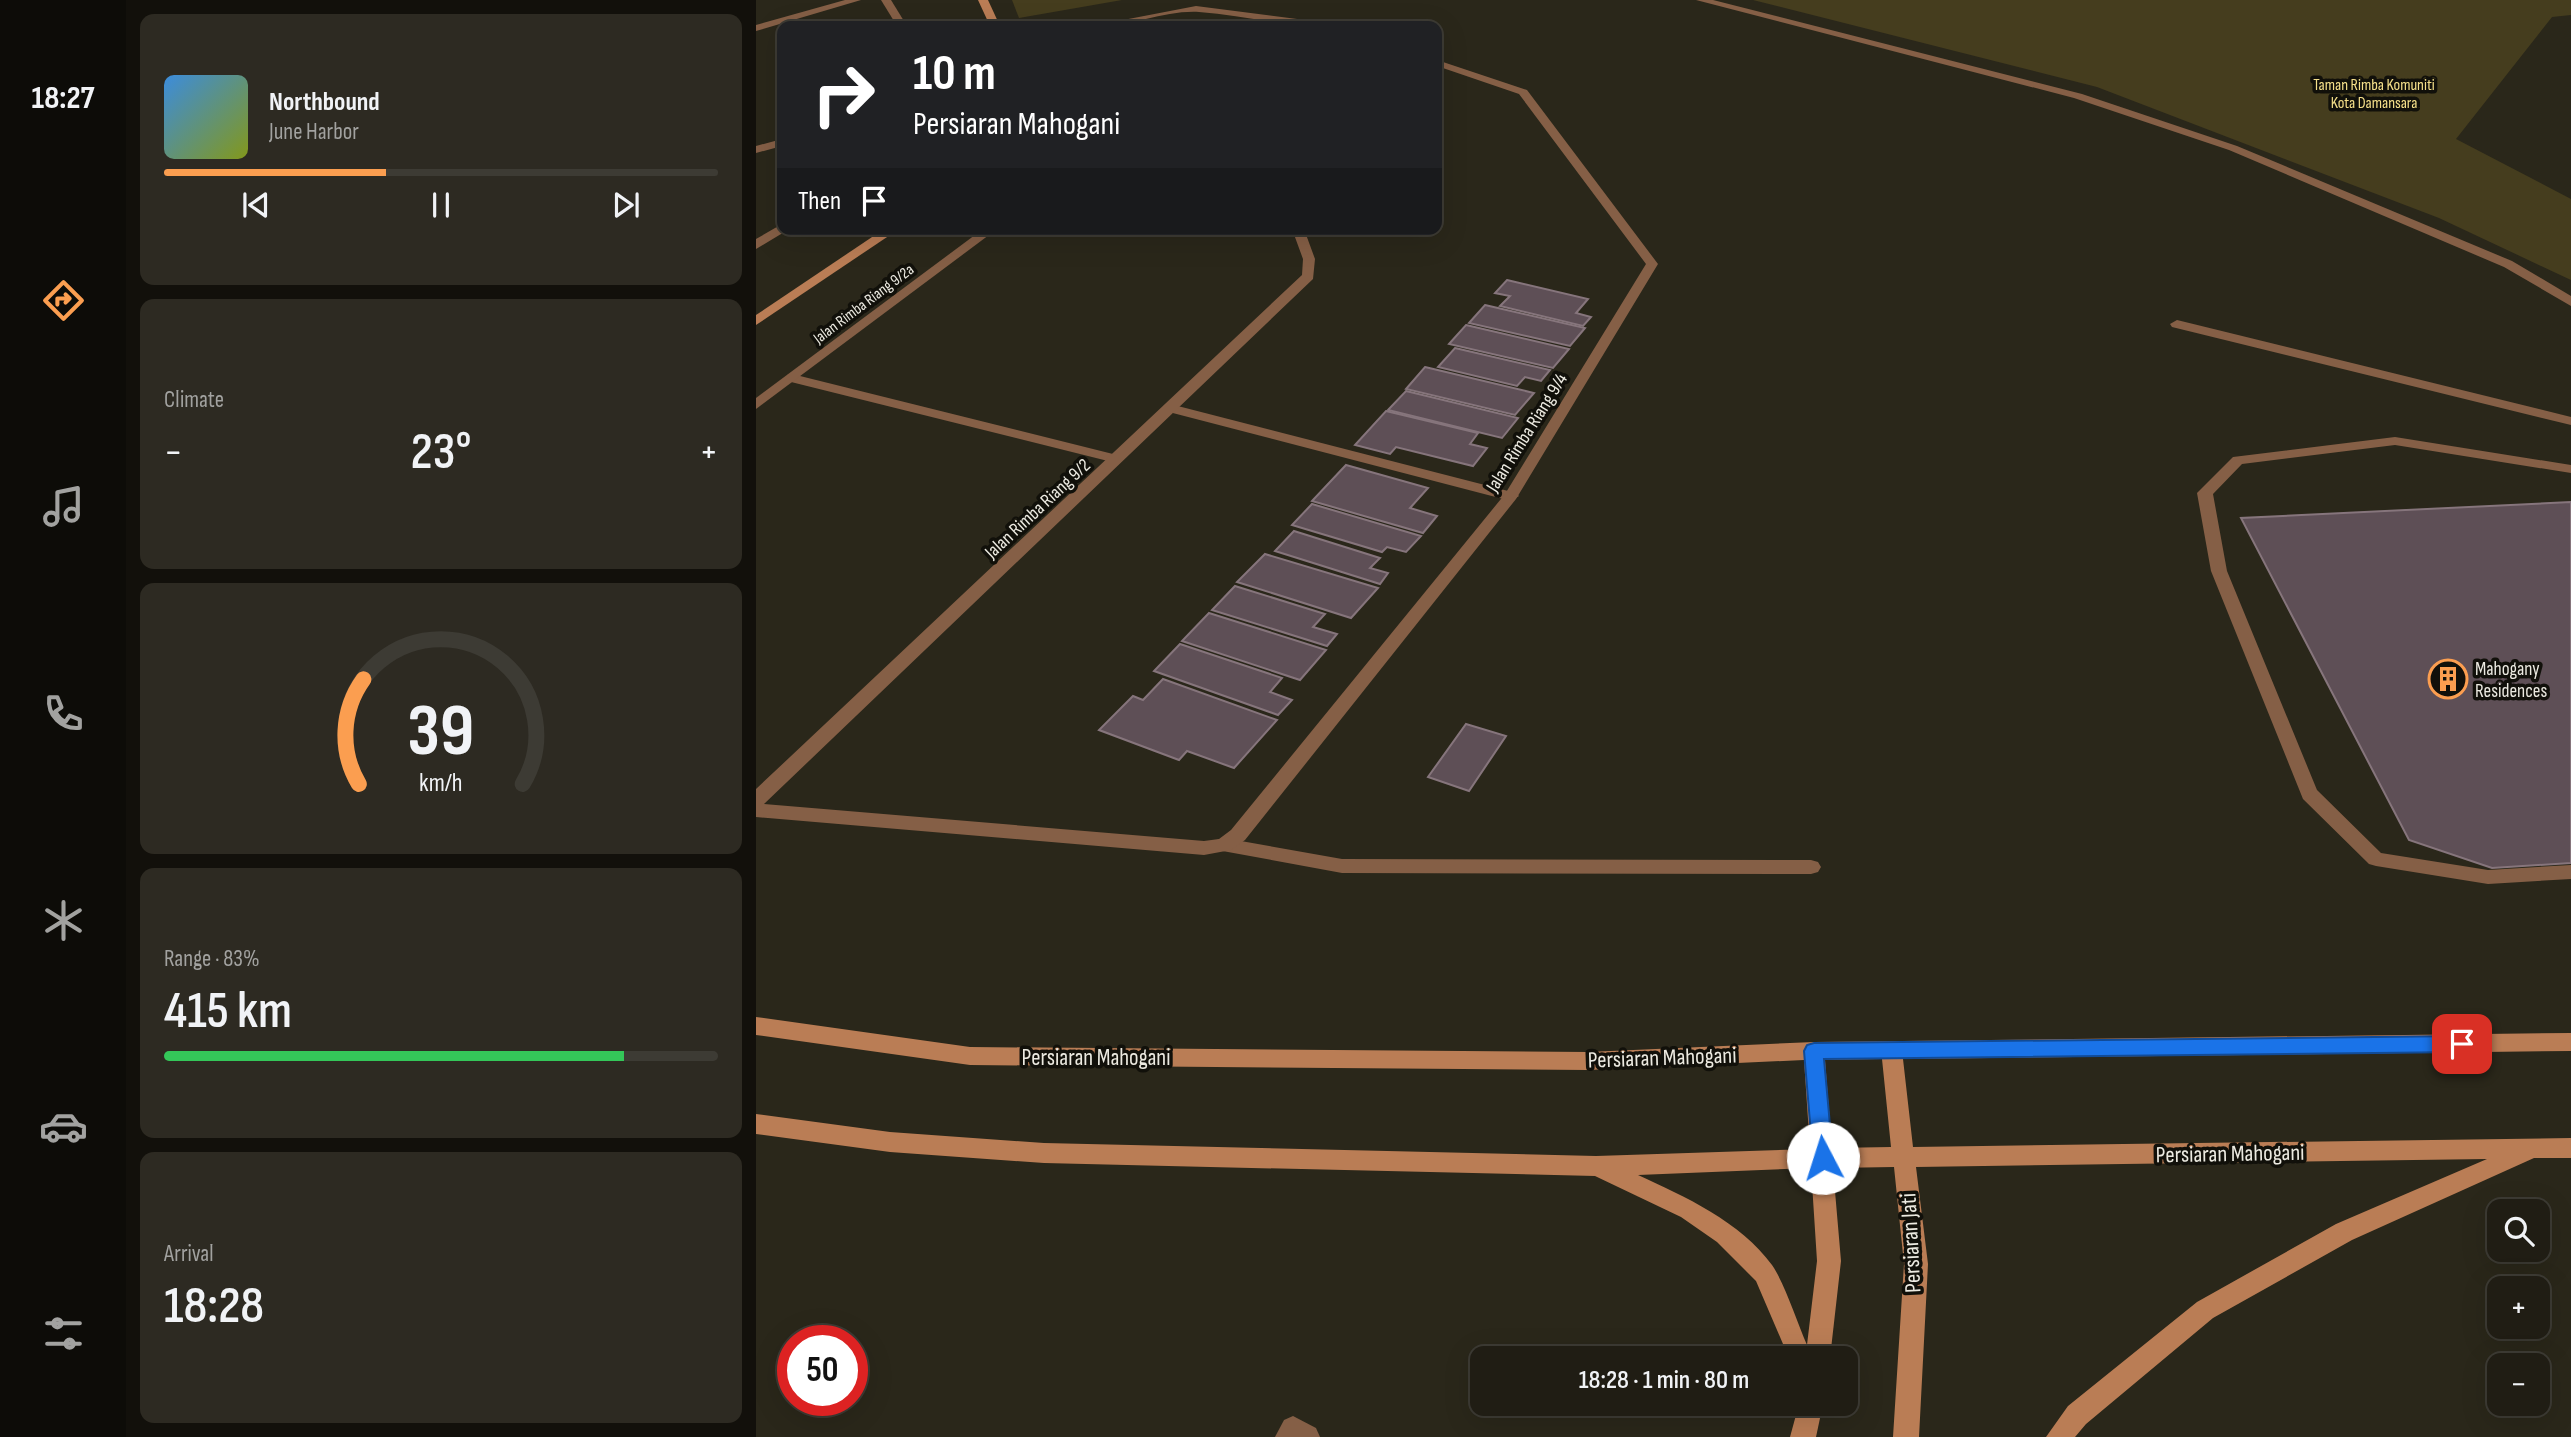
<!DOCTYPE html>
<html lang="en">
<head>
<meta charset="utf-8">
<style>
	:root { --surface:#201d14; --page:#2d2a22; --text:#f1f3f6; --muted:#a2a2a0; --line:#3d3b34; --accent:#fb9e50 }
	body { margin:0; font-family:"Sofia Sans Condensed",sans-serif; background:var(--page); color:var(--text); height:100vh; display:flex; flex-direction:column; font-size:26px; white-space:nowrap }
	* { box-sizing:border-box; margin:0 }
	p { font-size:23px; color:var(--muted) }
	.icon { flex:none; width:38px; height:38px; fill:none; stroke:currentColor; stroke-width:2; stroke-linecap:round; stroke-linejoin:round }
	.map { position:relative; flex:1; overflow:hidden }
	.panel { display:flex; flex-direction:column; gap:14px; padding:14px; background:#12100b; width:630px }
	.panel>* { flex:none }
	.top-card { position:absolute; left:21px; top:21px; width:665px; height:214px; border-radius:14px; box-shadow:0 7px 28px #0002,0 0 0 2px var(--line); background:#202124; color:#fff; overflow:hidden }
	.fabs { position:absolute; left:1731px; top:1199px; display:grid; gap:14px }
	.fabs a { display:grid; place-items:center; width:63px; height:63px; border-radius:14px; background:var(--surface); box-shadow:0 7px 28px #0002,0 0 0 2px var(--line); font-size:35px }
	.speed { position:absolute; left:21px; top:1325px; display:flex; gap:14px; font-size:35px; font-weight:700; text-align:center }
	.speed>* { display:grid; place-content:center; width:91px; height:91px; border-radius:50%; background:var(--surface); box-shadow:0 7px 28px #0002,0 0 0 2px var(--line); line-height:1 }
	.speed .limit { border:10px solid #d22; background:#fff; color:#111 }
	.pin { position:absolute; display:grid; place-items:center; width:60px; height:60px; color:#fff; margin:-30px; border-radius:14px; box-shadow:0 4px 10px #0006 }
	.me { position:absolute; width:77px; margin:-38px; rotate:355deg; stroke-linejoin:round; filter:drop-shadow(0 0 5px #0008) }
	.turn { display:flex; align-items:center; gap:24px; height:147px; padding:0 21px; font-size:32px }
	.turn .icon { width:91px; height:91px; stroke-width:2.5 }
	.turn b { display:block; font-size:49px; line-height:60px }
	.then { display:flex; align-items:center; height:66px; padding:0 21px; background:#0003; gap:14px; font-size:26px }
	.big { font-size:52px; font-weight:600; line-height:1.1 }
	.panel .widget { flex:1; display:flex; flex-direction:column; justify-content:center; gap:10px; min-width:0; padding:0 24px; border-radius:14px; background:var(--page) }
	.panel .dial { align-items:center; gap:0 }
	.dial svg { height:182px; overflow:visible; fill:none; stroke:var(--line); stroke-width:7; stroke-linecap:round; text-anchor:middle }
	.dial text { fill:var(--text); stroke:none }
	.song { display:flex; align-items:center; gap:21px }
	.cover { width:84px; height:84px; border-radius:10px; background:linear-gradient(135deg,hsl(210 70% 55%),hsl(70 70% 35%)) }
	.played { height:7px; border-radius:4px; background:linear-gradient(90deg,var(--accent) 40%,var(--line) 40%) }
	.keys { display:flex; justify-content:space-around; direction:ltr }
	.heat { display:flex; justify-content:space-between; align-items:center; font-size:38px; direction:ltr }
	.charge { height:10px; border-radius:5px; background:linear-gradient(90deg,#34c759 83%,var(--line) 0) }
	.trip { position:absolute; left:714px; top:1346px; width:388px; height:70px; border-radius:14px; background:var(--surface); box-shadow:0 7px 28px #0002,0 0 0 2px var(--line); font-weight:600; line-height:70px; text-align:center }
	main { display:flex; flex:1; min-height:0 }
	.tab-bar { display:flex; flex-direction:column; width:126px; justify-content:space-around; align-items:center; background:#0d0c08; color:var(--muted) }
	.tab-bar .icon { width:49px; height:49px }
	.tab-bar .selected { color:var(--accent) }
	.tab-bar b { font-size:32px; color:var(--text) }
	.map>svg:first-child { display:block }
	.green { fill:#453d1e }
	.building { fill:#5e4f56; stroke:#86757c; stroke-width:2 }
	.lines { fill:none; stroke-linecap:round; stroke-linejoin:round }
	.lane { fill:#855f46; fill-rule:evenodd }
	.street { fill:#855f46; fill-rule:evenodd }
	.secondary { fill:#ba7d55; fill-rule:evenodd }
	.route { fill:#1a73e8; stroke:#114b97; stroke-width:2 }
	.labels { text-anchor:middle; stroke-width:7; stroke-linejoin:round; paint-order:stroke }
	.far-park-label { font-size:16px; fill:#f6e08a; stroke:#11100a }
	.far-street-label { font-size:16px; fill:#eceae1; stroke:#11100a }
	.street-label { font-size:19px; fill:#eceae1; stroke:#11100a }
	.poi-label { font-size:19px; fill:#eceae1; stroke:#11100a; text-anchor:start }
	.near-street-label { font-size:23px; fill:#eceae1; stroke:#11100a }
</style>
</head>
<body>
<main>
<nav class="tab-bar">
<b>18:27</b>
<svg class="icon selected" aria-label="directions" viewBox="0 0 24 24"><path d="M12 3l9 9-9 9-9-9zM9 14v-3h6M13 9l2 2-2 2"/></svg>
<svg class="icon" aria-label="music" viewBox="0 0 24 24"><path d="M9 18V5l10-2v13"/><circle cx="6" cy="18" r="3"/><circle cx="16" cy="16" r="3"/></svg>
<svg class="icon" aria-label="phone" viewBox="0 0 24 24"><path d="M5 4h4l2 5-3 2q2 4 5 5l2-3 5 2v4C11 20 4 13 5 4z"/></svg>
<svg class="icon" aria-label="climate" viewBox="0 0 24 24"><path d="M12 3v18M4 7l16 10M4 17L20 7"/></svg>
<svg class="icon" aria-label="car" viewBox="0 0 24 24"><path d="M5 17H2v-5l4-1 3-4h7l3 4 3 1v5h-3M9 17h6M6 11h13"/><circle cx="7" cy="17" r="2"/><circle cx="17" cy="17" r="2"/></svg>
<svg class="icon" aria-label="filters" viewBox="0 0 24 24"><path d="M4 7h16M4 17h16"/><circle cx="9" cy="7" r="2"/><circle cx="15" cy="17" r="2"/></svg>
</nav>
<section class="panel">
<div class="widget">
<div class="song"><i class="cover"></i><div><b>Northbound</b><p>June Harbor</p></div></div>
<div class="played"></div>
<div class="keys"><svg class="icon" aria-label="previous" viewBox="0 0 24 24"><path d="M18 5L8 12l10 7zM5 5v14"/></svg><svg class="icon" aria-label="pause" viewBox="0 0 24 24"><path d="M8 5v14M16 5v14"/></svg><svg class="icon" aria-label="next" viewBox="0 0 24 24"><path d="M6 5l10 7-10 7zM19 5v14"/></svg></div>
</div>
<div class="widget"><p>Climate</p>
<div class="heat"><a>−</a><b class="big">23°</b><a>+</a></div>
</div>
<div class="widget dial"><svg viewBox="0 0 100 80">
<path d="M14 69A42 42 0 1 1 86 69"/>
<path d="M14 69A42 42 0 0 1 16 23" stroke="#fb9e50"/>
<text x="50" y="56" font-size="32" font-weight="700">39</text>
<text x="50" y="72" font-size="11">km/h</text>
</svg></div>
<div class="widget"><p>Range · 83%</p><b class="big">415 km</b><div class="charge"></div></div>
<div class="widget"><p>Arrival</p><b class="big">18:28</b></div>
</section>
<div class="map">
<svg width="1815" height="1437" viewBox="0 0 1815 1437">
	<rect width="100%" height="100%" fill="#2a271a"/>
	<g class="green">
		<polygon points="256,0 366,0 263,18"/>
		<polygon points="997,0 1815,0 1815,15 1796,17 1700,139 1815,199 1815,280 1683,218 1341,87"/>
	</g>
	<g class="building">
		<polygon points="751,280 832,299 820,313 835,317 827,326 744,306 754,296 739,293"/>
		<polygon points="729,305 829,328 814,346 713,323"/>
		<polygon points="710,325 813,349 797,368 693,344"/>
		<polygon points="699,348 794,370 785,381 769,377 761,386 682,367"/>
		<polygon points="669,367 778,393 759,415 650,389"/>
		<polygon points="650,391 762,418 746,438 632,410"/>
		<polygon points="630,411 722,433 714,444 731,448 717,466 640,447 634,454 599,445"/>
		<polygon points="590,465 672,488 654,508 681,516 667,533 556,501"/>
		<polygon points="1815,502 1815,863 1736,868 1653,840 1485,518"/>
		<polygon points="556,504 665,536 650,552 631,547 626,552 536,525"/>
		<polygon points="538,531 624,558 614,568 632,573 624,584 519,551"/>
		<polygon points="509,554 622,588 595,618 481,582"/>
		<polygon points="479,586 569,614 557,627 581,634 571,646 456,610"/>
		<polygon points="453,613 570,650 544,680 426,641"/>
		<polygon points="424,644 526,678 514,692 536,700 522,715 398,671"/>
		<polygon points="407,679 521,720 478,768 431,751 423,760 343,730 377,696 387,700"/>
		<polygon points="710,724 750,736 713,791 672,777"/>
	</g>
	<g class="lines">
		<g class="lane">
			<polygon points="940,0 957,0 1326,94 1481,146 1756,261 1815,296 1815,306 1748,267 1473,150 1318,98"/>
			<polygon points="1421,320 1815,417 1815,425 1416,327 1414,324"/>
			<polygon points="36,374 365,456 367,459 360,463 31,381 31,375"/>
			<polygon points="414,404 760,493 763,496 755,501 409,411 407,408"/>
			<polygon points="1639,437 1815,465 1815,473 1639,445 1486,464 1457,494 1471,571 1561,790 1625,853 1732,870 1815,865 1815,879 1732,884 1620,866 1613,864 1547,799 1455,571 1441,493 1477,457"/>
			<polygon points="468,838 586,859 1055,860 1062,862 1065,867 1062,872 1055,874 586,873 461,850 459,845 461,840"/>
			<polygon points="537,1416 560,1428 564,1437 519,1437 528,1420"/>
		</g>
		<g class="street">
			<polygon points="89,0 105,0 0,31 0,25"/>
			<polygon points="125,0 135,0 151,26 141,26"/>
			<path d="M440,6L572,23L577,26C532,28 488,15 443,12C408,10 372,28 336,26Z"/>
			<polygon points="681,60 771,90 902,264 760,499 489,840 475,850 448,855 0,817 0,789 546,275 547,259 536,229 548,229 559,259 557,279 8,804 448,841 463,839 475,830 749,494 890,264 763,94 681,66"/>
			<polygon points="26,139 26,146 0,153 0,146"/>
			<polygon points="26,224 26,229 30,231 0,249 0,239"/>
			<polygon points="227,229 241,229 0,409 0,398"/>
		</g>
		<g class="secondary">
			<polygon points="222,0 232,0 244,26 234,26"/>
			<polygon points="128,229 143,229 0,325 0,315"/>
			<path d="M0,1017L214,1047L832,1052L1058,1042L1815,1033V1051L1147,1059L1157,1147L1815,1138V1158H1778L1596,1240L1457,1318L1330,1424L1319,1437H1290L1312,1406L1441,1302L1580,1224L1731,1159L1160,1167L1172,1264L1163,1437H1137L1148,1264L1138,1167L1077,1168L1085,1261L1074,1358H1033L1000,1281L961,1242L925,1217L839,1176L288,1163L134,1152L0,1134V1114L134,1132L288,1143L840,1156L1054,1149L1048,1060L832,1070L214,1065L0,1035ZM1126,1059L1135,1147L1076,1148L1069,1060ZM1055,1168L1061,1261L1051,1345C1041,1322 1029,1284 1016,1265C985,1222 928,1196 882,1175Z"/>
			<polygon points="1043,1404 1067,1404 1060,1437 1034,1437"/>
		</g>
	</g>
	<polygon class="route" points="1706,1036 1713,1038 1716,1044 1713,1049 1706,1052 1068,1059 1077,1158 1074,1164 1067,1167 1059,1164 1057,1158 1048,1051 1051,1045 1058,1043"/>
	<defs>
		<symbol id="building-ring" viewBox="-11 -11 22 22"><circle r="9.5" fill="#11100a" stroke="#fb9e50" stroke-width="1.5"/><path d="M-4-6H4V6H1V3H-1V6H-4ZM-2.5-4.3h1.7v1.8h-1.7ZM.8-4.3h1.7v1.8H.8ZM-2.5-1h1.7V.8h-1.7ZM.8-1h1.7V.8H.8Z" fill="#fb9e50"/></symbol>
	</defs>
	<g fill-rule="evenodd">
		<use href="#building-ring" x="1670" y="657" width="44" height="44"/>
	</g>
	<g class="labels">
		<g class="far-park-label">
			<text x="1618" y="90">Taman Rimba Komuniti<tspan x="1618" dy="18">Kota Damansara</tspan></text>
		</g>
		<g class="far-street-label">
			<text transform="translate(107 303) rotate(-37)" y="6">Jalan Rimba Riang 9/2a</text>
		</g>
		<g class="street-label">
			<text transform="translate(770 432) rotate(-58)" y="7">Jalan Rimba Riang 9/4</text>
			<text transform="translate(281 508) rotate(-43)" y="7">Jalan Rimba Riang 9/2</text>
		</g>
		<g class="poi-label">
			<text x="1719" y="675">Mahogany<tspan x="1719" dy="22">Residences</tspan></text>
		</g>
		<g class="near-street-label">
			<text x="340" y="1065">Persiaran Mahogani</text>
			<text transform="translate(906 1057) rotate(-2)" y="8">Persiaran Mahogani</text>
			<text transform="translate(1474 1153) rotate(-1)" y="8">Persiaran Mahogani</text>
			<text transform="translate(1154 1243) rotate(-93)" y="8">Persiaran Jati</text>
		</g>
	</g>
</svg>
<div class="fabs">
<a><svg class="icon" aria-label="search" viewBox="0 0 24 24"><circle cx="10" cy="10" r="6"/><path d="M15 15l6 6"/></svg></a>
<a>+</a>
<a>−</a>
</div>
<div class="speed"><div class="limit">50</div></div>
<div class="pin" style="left:1706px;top:1044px;background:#d93025"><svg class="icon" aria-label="arrive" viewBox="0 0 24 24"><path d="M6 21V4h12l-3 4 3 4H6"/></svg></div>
<svg class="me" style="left:1067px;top:1158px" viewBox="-20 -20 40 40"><circle r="19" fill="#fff"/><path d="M0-13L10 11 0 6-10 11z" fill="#1a73e8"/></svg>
<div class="trip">18:28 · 1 min · 80 m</div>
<div class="top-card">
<div class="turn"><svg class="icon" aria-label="right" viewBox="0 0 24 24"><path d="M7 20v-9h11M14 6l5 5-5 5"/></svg><div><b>10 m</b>Persiaran Mahogani</div></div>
<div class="then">Then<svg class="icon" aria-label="arrive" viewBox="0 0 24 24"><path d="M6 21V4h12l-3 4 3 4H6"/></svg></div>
</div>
</div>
</main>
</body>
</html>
